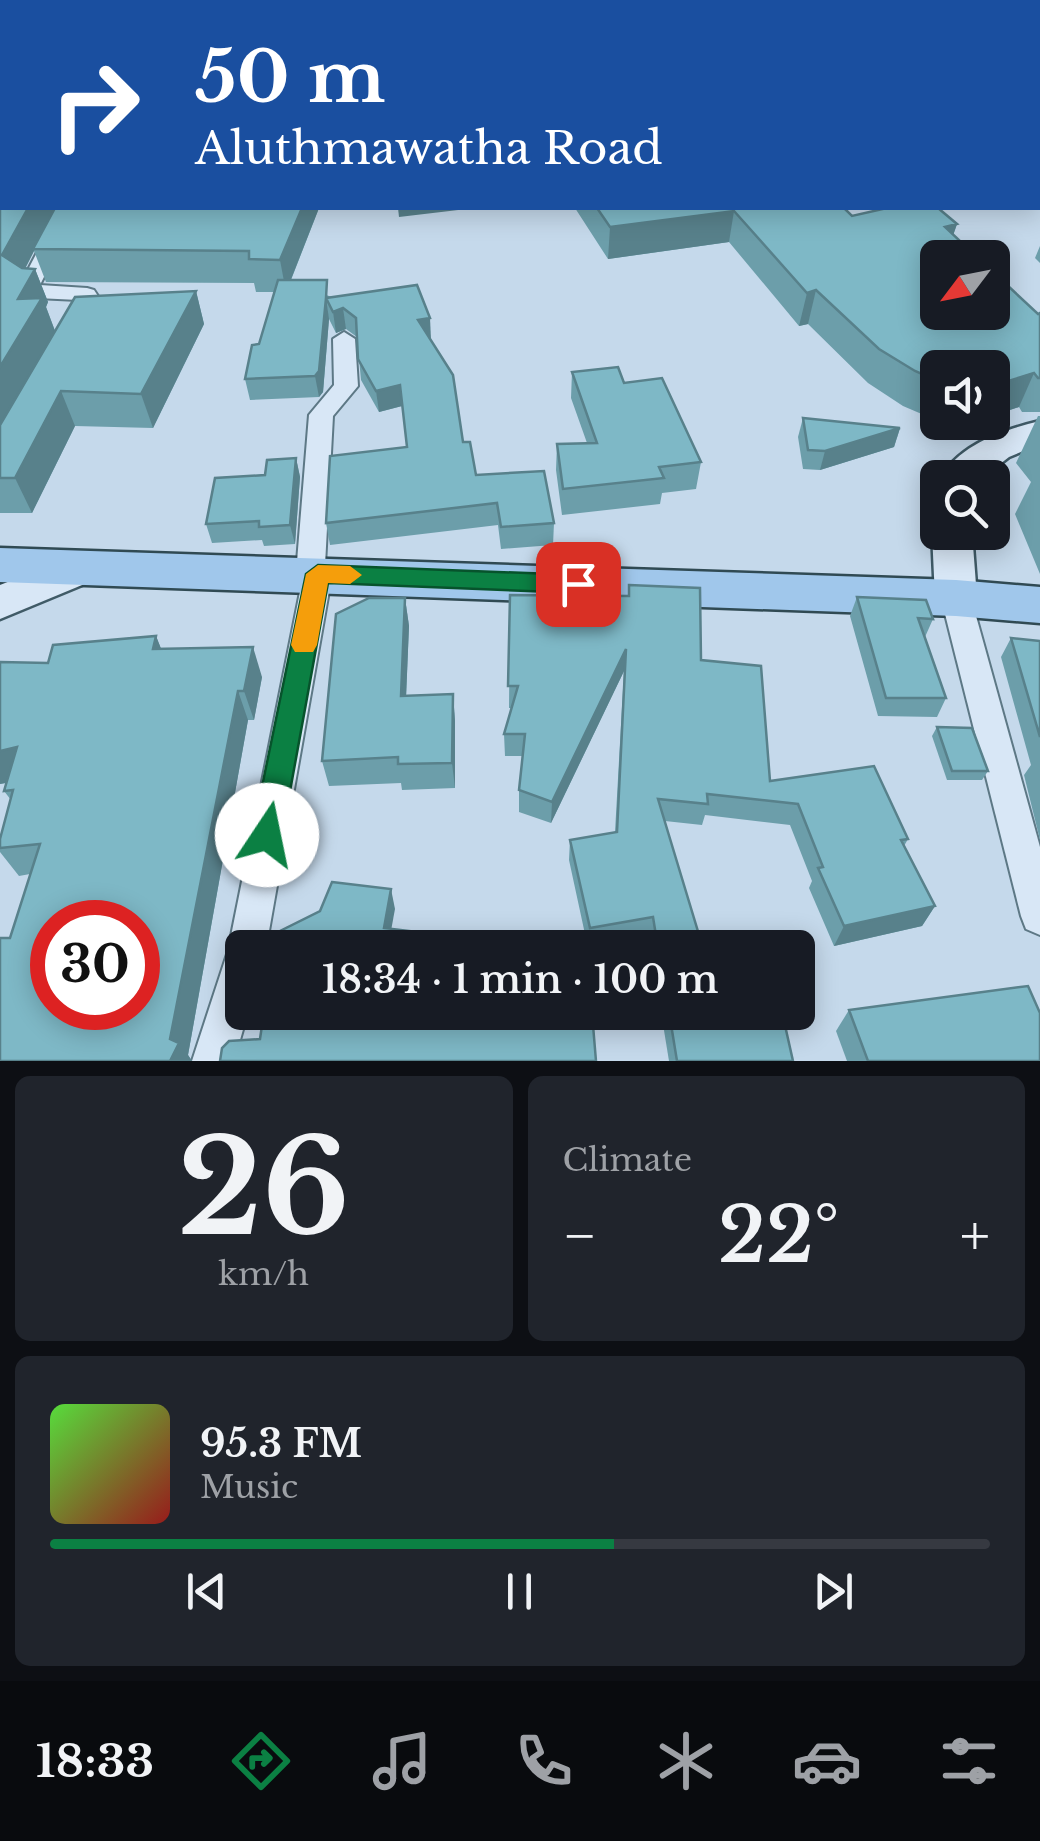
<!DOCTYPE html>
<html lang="en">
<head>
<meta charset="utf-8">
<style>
	:root { --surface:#171b24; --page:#20242c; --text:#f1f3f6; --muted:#9ea1a6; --line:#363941; --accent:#0b8043 }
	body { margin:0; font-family:"Libre Baskerville",serif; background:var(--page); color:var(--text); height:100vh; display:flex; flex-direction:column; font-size:38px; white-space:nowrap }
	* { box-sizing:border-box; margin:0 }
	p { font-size:32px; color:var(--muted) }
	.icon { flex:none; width:55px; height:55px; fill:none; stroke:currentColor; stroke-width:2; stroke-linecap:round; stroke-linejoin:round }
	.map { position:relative; height:1061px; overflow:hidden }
	.drawer { display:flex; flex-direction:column; gap:15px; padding:15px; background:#0d0f14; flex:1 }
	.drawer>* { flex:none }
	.hud { position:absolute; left:0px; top:0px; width:1040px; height:210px; box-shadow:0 5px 25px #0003; background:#1a4fa0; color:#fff; overflow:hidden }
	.needle { width:65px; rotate:238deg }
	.controls { position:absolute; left:920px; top:240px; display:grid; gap:20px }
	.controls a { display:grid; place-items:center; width:90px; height:90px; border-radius:15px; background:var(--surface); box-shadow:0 5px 25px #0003; font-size:50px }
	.speed { position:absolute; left:30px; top:900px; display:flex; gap:20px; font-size:50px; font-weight:700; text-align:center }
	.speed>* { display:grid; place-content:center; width:130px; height:130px; border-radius:50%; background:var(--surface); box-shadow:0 5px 25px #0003; line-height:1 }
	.speed .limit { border:15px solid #d22; background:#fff; color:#111 }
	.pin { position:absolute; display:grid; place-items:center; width:85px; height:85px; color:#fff; margin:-42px; border-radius:20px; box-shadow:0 5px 15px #0006 }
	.me { position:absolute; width:110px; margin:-55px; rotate:11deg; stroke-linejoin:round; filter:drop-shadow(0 0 8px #0008) }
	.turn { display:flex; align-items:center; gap:35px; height:210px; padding:0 30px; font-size:45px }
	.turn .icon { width:130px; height:130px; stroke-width:2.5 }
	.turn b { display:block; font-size:70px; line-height:85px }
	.big { font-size:75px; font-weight:600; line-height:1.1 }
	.drawer .card { flex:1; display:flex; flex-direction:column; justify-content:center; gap:15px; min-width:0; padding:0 35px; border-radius:15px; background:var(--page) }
	.drawer .dial { align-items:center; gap:0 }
	.dial b { font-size:130px; line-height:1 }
	.song { display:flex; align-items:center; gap:30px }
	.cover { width:120px; height:120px; border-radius:15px; background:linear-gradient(135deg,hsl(110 70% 55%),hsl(0 70% 35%)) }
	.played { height:10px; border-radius:5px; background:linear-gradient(90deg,var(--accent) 60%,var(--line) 60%) }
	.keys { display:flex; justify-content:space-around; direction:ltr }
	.heat { display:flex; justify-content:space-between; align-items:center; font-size:55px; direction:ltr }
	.drawer .tiles { flex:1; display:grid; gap:15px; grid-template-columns:1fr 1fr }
	.card:last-child { grid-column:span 2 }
	.trip { position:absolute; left:225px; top:930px; width:590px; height:100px; border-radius:15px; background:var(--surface); box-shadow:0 5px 25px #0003; font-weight:600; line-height:100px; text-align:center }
	.menu { display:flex; height:160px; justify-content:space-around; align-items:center; background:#090b0e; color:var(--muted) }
	.menu .icon { width:70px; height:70px }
	.menu .active { color:var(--accent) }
	.menu b { font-size:45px; color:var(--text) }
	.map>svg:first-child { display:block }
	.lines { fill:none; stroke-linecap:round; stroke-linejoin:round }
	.street-casing { stroke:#5d7885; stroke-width:4 }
	.secondary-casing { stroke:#405b67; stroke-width:5 }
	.primary-casing { stroke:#304a53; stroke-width:5 }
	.street { fill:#d8e7f6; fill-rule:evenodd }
	.secondary { fill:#d8e7f6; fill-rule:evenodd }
	.primary { fill:#a0c7eb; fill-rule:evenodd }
	.wall { fill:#6c9eaa }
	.shaded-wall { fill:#58818b }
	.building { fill:#7eb8c6; stroke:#58818b; stroke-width:2.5; fill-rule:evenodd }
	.route { fill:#0b8043; stroke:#07532c; stroke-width:2.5 }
	.slow { fill:#f59e0b }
</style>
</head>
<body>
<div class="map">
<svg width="1040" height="1061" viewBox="0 0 1040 1061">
	<rect width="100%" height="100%" fill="#c5d9eb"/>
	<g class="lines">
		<defs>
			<g id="street">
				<polygon points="60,208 78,208 40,285 87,288 94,290 100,299 82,331 74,333 63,326 78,300 37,298 19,287"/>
				<polygon points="344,332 355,339 358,386 333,416 325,565 332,574 266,948 242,948 242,1012 248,1012 234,1061 192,1061 228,951 302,582 296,574 309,415 334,385 333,339"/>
				<polygon points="956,587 966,590 971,598 1040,847 1040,935 1026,929 1021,916 941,598 946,590"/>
			</g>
			<g id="secondary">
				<path d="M1040,421V444L1009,457L982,478H940C962,443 1003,430 1040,421Z"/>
				<polygon points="938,523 938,532 972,532 977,598 971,609 956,614 941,609 935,598 932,532"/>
				<polygon points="84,552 99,556 105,567 99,578 0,619 0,585"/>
			</g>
			<polygon id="primary" points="0,548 956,580 1040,587 1040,623 956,616 0,582"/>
		</defs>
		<use href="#street" class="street-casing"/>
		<use href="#secondary" class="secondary-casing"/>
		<use href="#primary" class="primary-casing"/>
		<use href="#street" class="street"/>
		<use href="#secondary" class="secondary"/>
		<use href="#primary" class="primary"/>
	</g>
	<g class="wall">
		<polygon points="0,0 587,0 588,2 2,2 2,67 0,67"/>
		<polygon points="660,0 1040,0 1040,160 1038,160 1038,2 662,2"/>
		<polygon points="0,87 2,208 319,208 291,280 431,339 463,442 476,475 554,523 553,545 501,549 498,525 330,545 326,523 407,447 402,406 379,412 361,380 357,337 346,329 336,333 329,319 323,392 319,397 250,400 245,379 259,344 274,292 256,292 254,283 46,282 34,251 25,269 35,269 48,302 46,307 55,331 196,291 204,324 153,428 75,426 32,513 0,513"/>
		<polygon points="575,208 844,208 852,216 957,224 953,235 1038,314 1040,313 1040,412 1022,412 1019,407 992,416 992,368 938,368 938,421 903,406 868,383 808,324 799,326 729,242 608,259"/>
		<polygon points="1040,246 1040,263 1035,258"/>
		<polygon points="572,372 624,383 701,462 696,489 662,493 660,504 562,515 556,470 557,444 587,443 571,398"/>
		<polygon points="1038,416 1040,416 1040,574 1015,514 1031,482 1016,463"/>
		<polygon points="803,418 900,428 894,447 820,470 803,469 798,437"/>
		<polygon points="940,422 971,422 953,428"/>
		<polygon points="296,458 300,477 295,544 264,546 262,540 212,543 206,524 265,475"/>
		<polygon points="510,595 701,660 770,781 908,839 904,846 935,906 922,926 834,946 809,888 812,881 790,825 705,815 702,825 665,821 703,948 651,948 649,937 588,948 569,860 570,840 615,832 624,671 551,823 519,812 519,790 523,756 505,756 504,734 512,708 509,708"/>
		<polygon points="857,597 933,619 925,637 946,698 937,717 878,716 850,616"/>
		<polygon points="405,598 409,626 406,696 453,694 455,721 455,788 402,790 401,783 329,786 322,761"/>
		<polygon points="156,636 161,649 262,677 254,720 248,720 188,1055 192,1061 0,1061 10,938 30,874 19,876 0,852 0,839 11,800 4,791 7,783 0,784 48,663"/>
		<polygon points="1011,638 1040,641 1040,840 1024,775 1031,765 1001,657"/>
		<polygon points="937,727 988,771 982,780 947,780 932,736"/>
		<polygon points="849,1010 1040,1061 847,1061 836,1031"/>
		<polygon points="661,1012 782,1012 793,1061 669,1061"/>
	</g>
	<g class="shaded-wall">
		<polygon points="1040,110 1040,160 1038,160 1038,117"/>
		<polygon points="28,208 56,208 15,288 2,255"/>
		<polygon points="302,208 319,208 286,292 280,260"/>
		<polygon points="398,208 475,208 399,217"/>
		<polygon points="734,211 729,242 608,259 610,227"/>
		<polygon points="957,224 946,256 945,227"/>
		<polygon points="35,269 48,302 46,307 55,331 0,428 0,367 18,299"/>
		<polygon points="816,290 808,324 799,326 807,293"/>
		<polygon points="196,291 204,324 153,428 141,394"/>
		<polygon points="326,298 329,319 323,392 319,397 315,376"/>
		<polygon points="343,308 346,329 336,333 333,312"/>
		<polygon points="430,318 431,339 419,341 418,320"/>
		<polygon points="1034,373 1019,407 992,416 992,386"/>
		<polygon points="400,385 402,406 379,412 376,391"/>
		<polygon points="61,391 75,426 32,513 15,478"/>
		<polygon points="955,422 971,422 953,428"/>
		<polygon points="900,428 894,447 820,470 825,451"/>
		<polygon points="296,458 300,477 295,544 290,525"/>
		<polygon points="405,598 409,626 405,723 401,696"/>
		<polygon points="156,636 168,666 153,649"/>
		<polygon points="253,647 262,677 254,720 244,691"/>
		<polygon points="626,649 624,671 551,823 552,802"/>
		<polygon points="238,691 248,720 188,1055 192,1061 170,1061 170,1039"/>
		<polygon points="453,694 455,721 455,788 452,763"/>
		<polygon points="17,747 36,776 0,784 0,751"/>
		<polygon points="391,889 395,909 388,947 384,928"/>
		<polygon points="935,906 922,926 834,946 844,926"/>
		<polygon points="465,1012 470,1012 465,1043 463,1026"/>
	</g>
	<g class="building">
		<polygon points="0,0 173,0 169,2 2,2 2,41 0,40"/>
		<polygon points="217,0 587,0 588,2 217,2"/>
		<polygon points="686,0 1040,0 1040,42 1038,43 1038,2 688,2"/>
		<polygon points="1038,49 1040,50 1040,117 1038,117"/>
		<polygon points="0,87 2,87 2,208 28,208 2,255 22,268 35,269 18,299 42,298 0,367"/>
		<polygon points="55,208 302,208 280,260 249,259 249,251 33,249"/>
		<polygon points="597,208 844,208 852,216 887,208 938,208 957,224 945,227 978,258 938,258 938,312 992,312 992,271 1038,314 1040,313 1040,378 1038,378 1034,373 992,386 992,368 938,368 938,381 915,371 879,349 816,290 807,293 734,211 610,227"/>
		<polygon points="278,280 327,280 326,298 417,285 430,318 418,320 453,375 463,442 470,442 476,475 544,471 554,523 501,527 497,503 326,523 330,456 407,447 400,385 376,391 358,359 356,318 343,308 333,312 326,298 319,371 315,376 245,379 252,345 259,344"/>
		<polygon points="196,291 141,394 61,391 15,478 0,478 0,425 75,297"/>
		<polygon points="618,367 624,383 662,378 701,462 659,467 664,478 563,489 557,444 597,443 572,372"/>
		<polygon points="803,418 900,428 825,451 808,450"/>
		<polygon points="296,458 290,525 259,527 259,521 206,524 215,478 265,475 267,460"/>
		<polygon points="629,585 700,588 701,660 761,666 770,781 874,766 908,839 901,840 935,906 844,926 818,868 823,867 798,804 707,794 708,804 658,799 703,948 658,948 653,917 590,928 570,840 617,832 626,649 552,802 519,790 525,734 504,734 518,686 508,686 510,595 629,596"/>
		<polygon points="857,597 926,600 933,619 918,618 946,698 886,698"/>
		<polygon points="369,598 405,598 401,696 453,694 452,763 398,764 398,757 322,761 336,614"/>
		<path d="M156,636L153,649L253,647L244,691H238L170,1039L179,1043L170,1061H0V938H10L40,844L0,848V839L13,790L4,791L17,747L0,751V662L48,663L53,645ZM52,922H138V1008H52Z"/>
		<polygon points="1011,638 1040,641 1040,737"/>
		<polygon points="937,727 972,728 988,771 952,771"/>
		<polygon points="332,882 391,889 384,928 476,939 475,948 271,948 272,935 320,911"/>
		<polygon points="1028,986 1040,1013 1040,1061 868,1061 849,1010"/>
		<polygon points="264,1012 465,1012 463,1026 593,1025 596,1061 220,1061 222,1048 229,1041 260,1039"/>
		<polygon points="669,1012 782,1012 793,1061 677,1061"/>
	</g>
	<polygon class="route" points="318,565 578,575 590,584 578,593 328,583 282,835 278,845 267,849 257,845 252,835 306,574"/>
	<polygon class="slow" points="318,565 350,566 362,575 350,584 328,583 317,645 313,652 295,652 291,645 306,574"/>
</svg>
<div class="controls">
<a><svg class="needle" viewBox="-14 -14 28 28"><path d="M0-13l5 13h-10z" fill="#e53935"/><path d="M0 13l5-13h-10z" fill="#9ea1a6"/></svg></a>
<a><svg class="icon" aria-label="sound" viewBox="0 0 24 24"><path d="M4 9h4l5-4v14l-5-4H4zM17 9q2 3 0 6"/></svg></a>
<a><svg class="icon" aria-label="search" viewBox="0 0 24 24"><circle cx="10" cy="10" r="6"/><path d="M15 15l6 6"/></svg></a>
</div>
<div class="speed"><div class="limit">30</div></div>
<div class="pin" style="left:578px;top:584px;background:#d93025"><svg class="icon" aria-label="arrive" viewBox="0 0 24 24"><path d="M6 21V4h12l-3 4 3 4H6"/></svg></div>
<svg class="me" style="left:267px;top:835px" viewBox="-20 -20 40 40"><circle r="19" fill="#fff"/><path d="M0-13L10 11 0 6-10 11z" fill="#0b8043"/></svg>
<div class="trip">18:34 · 1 min · 100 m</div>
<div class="hud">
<div class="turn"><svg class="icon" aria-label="right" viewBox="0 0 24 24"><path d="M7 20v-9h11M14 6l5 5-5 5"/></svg><div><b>50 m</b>Aluthmawatha Road</div></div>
</div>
</div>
<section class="drawer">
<div class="tiles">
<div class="card dial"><b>26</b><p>km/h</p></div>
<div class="card"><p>Climate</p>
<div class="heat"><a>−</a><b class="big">22°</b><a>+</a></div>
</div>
<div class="card">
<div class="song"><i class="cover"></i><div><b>95.3 FM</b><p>Music</p></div></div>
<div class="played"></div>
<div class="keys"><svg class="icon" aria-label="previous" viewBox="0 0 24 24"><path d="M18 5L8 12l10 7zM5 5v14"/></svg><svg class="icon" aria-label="pause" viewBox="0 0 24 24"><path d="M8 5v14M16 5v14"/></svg><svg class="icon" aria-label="next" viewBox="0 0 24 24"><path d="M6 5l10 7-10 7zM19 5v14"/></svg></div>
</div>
</div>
</section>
<nav class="menu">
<b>18:33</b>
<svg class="icon active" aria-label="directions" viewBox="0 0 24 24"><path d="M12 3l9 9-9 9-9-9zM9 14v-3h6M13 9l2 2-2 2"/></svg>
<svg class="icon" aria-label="music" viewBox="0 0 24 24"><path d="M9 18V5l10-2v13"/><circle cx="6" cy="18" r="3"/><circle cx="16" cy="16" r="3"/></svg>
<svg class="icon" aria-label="phone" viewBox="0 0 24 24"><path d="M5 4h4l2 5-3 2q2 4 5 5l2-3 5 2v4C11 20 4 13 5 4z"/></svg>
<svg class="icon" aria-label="climate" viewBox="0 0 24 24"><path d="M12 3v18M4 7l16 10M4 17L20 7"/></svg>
<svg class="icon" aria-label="car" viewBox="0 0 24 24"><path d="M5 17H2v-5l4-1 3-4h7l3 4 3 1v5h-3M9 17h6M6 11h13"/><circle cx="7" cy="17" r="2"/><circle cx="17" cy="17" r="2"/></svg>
<svg class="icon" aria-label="filters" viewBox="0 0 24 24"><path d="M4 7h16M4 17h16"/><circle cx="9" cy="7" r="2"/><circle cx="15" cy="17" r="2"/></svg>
</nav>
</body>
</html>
